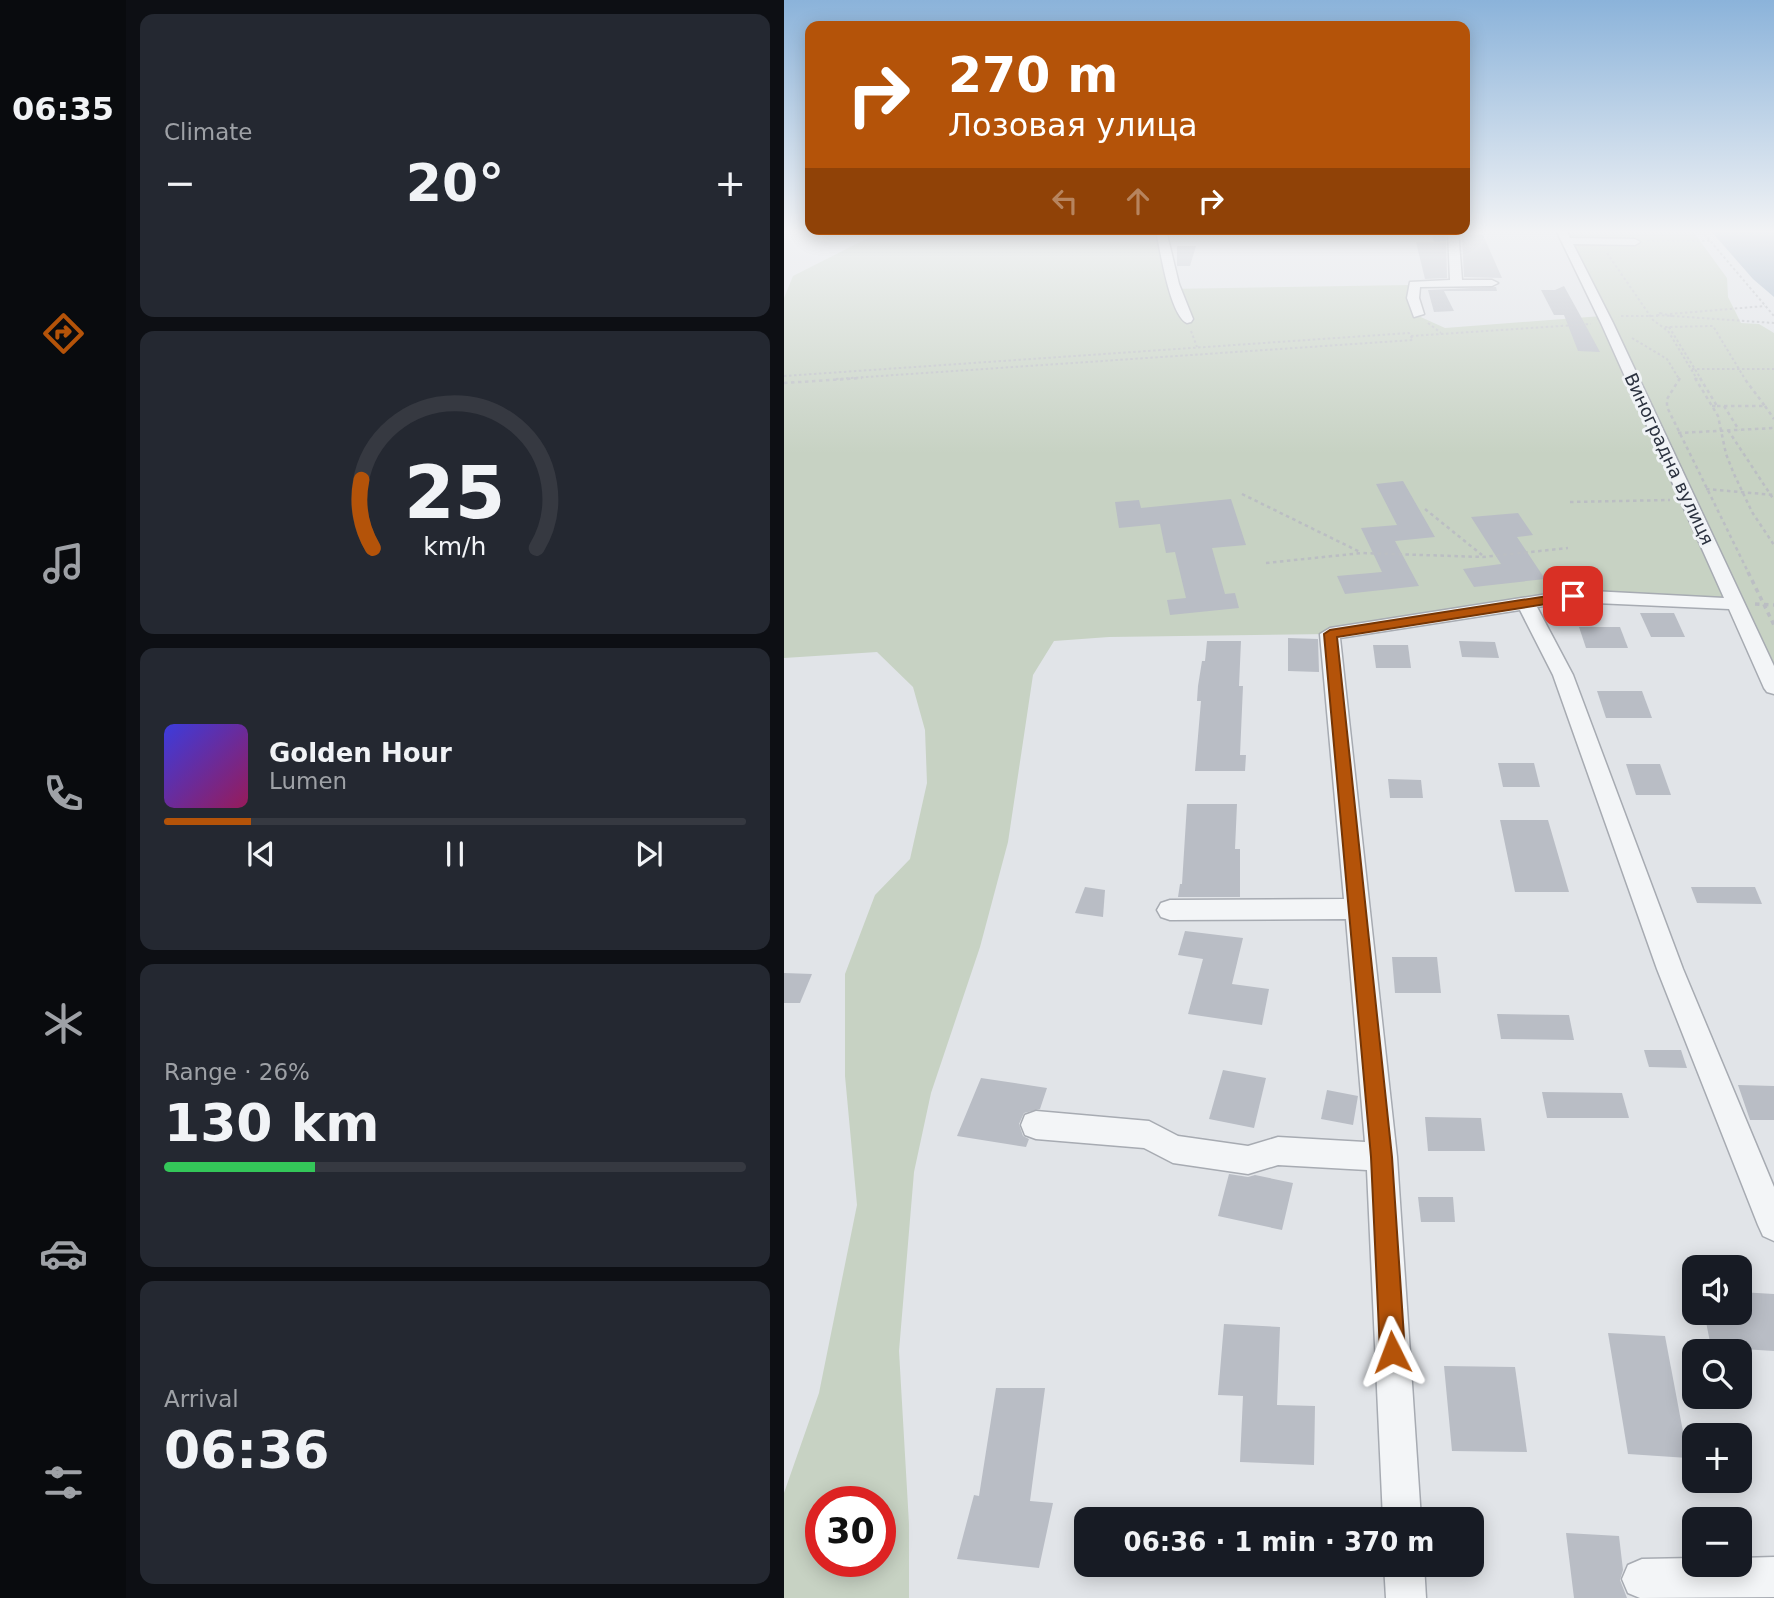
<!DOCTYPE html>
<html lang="en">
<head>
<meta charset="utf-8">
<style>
	:root { --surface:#171b24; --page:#242831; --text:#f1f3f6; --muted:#9ea1a6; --line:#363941; --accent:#b45309 }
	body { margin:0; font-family:"DejaVu Sans",sans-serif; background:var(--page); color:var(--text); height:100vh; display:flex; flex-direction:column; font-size:26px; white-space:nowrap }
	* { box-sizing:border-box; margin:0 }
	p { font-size:23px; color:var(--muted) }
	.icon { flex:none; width:38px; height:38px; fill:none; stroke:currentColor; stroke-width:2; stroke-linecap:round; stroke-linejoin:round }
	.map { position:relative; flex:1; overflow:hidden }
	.details { display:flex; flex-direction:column; gap:14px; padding:14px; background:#0d0f14; width:658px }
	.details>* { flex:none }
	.hud { position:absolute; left:21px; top:21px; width:665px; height:214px; border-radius:14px; box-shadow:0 4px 18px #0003; background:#b45309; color:#fff; overflow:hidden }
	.tools { position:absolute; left:898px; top:1255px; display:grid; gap:14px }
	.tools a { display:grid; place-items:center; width:70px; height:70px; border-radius:14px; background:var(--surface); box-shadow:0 4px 18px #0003; font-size:35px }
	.speed { position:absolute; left:21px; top:1486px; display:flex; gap:14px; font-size:35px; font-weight:700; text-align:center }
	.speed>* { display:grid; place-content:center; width:91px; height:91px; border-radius:50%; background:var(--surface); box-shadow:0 4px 18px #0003; line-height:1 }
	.speed .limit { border:10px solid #d22; background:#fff; color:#111 }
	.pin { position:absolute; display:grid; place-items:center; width:60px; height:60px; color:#fff; margin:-30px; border-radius:14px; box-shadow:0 4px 10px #0006 }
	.me { position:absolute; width:77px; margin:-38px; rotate:357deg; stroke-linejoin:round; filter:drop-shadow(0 0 5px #0008) }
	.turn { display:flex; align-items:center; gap:24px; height:147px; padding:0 28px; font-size:32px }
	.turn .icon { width:91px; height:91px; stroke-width:2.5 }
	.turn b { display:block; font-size:49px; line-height:60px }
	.lanes { display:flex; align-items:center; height:66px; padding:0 28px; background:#0003; justify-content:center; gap:35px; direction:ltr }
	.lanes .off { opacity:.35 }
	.big { font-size:52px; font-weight:700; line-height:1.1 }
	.details .card { flex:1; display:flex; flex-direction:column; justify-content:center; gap:10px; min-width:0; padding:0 24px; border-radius:14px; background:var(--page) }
	.details .dial { align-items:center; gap:0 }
	.dial svg { height:182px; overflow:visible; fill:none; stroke:var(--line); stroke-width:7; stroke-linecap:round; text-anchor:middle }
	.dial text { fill:var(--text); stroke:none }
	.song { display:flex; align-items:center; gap:21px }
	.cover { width:84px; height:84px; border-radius:10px; background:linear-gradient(135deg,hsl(240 70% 55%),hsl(330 70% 35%)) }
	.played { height:7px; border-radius:4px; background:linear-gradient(90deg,var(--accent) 15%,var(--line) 15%) }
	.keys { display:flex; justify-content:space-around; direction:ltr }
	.heat { display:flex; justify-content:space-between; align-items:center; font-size:38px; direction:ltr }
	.charge { height:10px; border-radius:5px; background:linear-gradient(90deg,#34c759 26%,var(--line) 0) }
	.trip { position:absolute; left:290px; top:1507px; width:410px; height:70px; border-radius:14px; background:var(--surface); box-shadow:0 4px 18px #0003; font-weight:700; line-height:70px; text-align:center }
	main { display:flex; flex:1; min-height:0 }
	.dock { display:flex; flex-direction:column; width:126px; justify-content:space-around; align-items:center; background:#090b0e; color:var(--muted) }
	.dock .icon { width:49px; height:49px }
	.dock .selected { color:var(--accent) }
	.dock b { font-size:32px; color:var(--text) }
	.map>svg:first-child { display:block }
	.green { fill:#c7d2c3; fill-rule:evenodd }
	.water { fill:#9fb2c5 }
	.building { fill:#b9bdc5 }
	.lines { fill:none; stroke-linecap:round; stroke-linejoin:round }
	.minor-casing { stroke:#a7abb2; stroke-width:3 }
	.path-far2 { stroke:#bbbec3; stroke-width:2; stroke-dasharray:2.5 2.5; stroke-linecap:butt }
	.path-far1 { stroke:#bbbec3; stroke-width:2.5; stroke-dasharray:3.5 3.5; stroke-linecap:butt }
	.path { stroke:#bbbec3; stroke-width:3.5; stroke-dasharray:4.5 4.5; stroke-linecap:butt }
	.minor { fill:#f3f5f7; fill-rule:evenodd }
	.route { fill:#b45309; stroke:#753606; stroke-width:2 }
	.labels { text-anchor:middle; stroke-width:6; stroke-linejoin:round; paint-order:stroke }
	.far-street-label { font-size:18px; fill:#2b323f; stroke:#f0f3f6 }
</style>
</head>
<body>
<main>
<nav class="dock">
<b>06:35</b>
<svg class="icon selected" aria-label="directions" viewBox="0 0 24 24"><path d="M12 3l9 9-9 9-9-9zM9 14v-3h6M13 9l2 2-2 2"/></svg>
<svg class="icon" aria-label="music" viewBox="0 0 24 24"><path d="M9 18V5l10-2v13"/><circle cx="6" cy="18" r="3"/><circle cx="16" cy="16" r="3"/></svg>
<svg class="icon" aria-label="phone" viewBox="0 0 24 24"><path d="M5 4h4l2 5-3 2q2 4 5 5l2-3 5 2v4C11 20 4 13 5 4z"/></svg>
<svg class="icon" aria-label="climate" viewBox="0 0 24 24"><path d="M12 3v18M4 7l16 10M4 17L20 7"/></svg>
<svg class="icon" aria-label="car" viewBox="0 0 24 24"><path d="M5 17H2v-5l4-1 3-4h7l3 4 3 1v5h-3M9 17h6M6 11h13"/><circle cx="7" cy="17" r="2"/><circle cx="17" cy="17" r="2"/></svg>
<svg class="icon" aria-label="filters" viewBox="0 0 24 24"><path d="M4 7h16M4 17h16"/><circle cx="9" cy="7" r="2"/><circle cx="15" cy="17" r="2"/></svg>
</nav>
<section class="details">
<div class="card"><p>Climate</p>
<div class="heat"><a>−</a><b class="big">20°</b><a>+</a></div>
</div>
<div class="card dial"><svg viewBox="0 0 100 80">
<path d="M14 69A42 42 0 1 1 86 69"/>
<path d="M14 69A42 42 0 0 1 9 39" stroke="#b45309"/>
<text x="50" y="56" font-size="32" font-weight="700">25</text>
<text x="50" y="72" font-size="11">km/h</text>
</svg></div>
<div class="card">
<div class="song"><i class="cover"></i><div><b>Golden Hour</b><p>Lumen</p></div></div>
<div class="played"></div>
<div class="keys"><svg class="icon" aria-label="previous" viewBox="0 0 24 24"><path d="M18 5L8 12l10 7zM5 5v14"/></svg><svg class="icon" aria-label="pause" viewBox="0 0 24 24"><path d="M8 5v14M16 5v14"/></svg><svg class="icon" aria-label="next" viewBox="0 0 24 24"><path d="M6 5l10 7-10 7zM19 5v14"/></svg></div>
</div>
<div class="card"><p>Range · 26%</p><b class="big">130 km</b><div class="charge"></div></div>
<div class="card"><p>Arrival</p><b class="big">06:36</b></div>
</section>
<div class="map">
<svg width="990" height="1598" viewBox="0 0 990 1598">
	<rect width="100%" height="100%" fill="#e1e4e8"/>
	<path class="green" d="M86,230H372L384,289L626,285L630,314L661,328L818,316L777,230H908L943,278L944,297L957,323L975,324L990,333V688L951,604L789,596L546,634L325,637L270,641L249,675L224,842L196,947L147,1093L130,1172L115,1351L125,1524V1598H0V1493L35,1393L73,1205L61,1076V974L91,895L126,859L143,783L141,730L129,687L93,652L0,658V298L9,276L86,237ZM37,1502H96V1561H37Z"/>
	<polygon class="water" points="926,230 990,230 990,297 969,279"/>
	<g class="building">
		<polygon points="678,235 699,235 718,278 680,277"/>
		<polygon points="648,236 662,236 663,278 641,279 632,242 650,242"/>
		<polygon points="393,246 412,246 406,266 393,266"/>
		<polygon points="780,286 796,315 816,352 794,351 780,315 770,315 757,290 771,290"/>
		<polygon points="712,287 713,291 660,291 670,311 650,312 644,290"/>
		<polygon points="619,481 651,537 611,541 635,586 561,594 553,576 598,572 577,528 613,525 592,484"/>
		<polygon points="447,499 462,545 428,548 441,594 451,593 455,608 386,615 383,600 402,598 391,552 382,553 376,524 335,528 331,502 355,500 357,508"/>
		<polygon points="734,513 749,535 733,537 761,579 690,587 679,569 717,564 687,517"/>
		<polygon points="856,613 890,613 901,637 867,637"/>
		<polygon points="795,627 836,627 844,648 802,648"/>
		<polygon points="504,638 534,639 535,672 504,671"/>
		<polygon points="423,641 457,641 455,686 459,686 456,755 462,755 461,771 411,771 417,701 413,701 414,686 418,661 421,661"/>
		<polygon points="675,641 711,642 715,658 678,657"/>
		<polygon points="589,645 624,645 627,668 592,668"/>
		<polygon points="813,691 858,691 868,718 822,718"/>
		<polygon points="714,763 750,763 756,787 719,787"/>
		<polygon points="842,764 876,764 887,795 852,795"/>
		<polygon points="604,779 637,780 639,798 606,798"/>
		<polygon points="403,804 453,804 451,849 456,849 456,897 394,897 396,884 398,884"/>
		<polygon points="716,820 764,820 785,892 731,892"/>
		<polygon points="301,887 321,890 319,917 291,913"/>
		<polygon points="907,887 971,887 978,904 913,903"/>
		<polygon points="401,931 459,938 448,984 485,989 478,1025 404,1014 419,959 394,955"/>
		<polygon points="608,957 653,957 657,993 611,993"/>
		<polygon points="0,973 28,974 16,1003 0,1003"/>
		<polygon points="713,1014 785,1015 790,1040 717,1039"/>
		<polygon points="860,1050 897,1050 903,1068 865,1067"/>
		<polygon points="439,1070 482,1078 470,1128 425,1119"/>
		<polygon points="197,1078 263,1088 256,1109 240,1113 235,1124 239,1136 245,1139 242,1147 173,1136"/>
		<polygon points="954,1085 990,1086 990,1120 966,1120"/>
		<polygon points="543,1090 574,1096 569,1125 537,1119"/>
		<polygon points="758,1092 838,1093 845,1118 763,1118"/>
		<polygon points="641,1117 697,1118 701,1151 644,1151"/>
		<polygon points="445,1174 464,1177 471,1175 509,1183 498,1230 434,1216"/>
		<polygon points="634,1197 669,1197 671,1222 637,1222"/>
		<polygon points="956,1292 990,1294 990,1351 927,1347 920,1312 956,1312"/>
		<polygon points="440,1324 496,1327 493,1405 531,1406 530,1465 456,1462 459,1396 434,1395"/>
		<polygon points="824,1333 881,1336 904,1458 844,1454"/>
		<polygon points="660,1366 731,1367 743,1452 668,1451"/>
		<polygon points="212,1388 261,1388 246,1501 269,1503 255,1568 173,1559 190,1495 195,1496"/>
		<polygon points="782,1533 835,1536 839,1570 836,1580 843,1598 790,1598"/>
	</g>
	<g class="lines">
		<defs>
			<g id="minor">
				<path d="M372,230H382L395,284L409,319L407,322L403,323C386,316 376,249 372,230Z"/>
				<polygon points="664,230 674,230 678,280 708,280 714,283 708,286 636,287 635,298 640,314 630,317 623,298 626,282 666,280"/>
				<polygon points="772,230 782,230 786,238 851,239 856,242 851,245 789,244 829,323 990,666 990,694 983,692 980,688 945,609 789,602 753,607 789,675 899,969 990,1187 990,1241 979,1236 974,1225 873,969 769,675 736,610 556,638 613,1157 637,1519 599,1519 583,1170 494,1165 464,1174 389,1163 360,1148 252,1139 241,1135 237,1125 241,1115 252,1111 365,1121 394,1136 464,1146 494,1137 581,1142 562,919 386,920 377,917 373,910 377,903 386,900 560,899 536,634 546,628 789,590 940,598 817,323"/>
				<polygon points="990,1557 990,1597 856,1598 844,1593 838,1579 844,1565 858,1559 910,1558 910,1564 956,1564 956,1558"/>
				<polygon points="600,1564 640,1564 642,1598 602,1598"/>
			</g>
		</defs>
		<use href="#minor" class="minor-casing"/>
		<g class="path-far2">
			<polyline points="917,230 990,316"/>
			<polyline points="863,241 926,241"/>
			<polyline points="823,253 869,320 884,331 913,379"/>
			<polygon points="876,313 888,316 873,315"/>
			<polyline points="886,314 981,306"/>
			<polyline points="837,316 874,316"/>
			<polyline points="888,316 990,323"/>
			<polyline points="644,323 657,333"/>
			<polyline points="881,327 929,326 961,379"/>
			<polyline points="885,327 917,379"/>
			<polyline points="407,331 413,347"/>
			<polyline points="627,336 807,324"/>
			<polyline points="848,338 883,359 895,379"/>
			<polyline points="908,369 990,369"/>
			<polyline points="0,376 625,333 629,340"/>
			<polyline points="52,379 629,340"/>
		</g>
		<g class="path-far1">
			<polyline points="896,378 883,399 883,407 965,574"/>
			<polyline points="911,378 934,416 942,454 950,474 968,512 990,545"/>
			<polyline points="916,378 933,406"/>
			<polyline points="0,383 78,378"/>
			<polyline points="928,406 933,406"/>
			<polyline points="933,406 981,406 960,378"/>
			<polyline points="940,406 955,430"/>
			<polyline points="981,406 990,419"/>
			<polyline points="944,430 990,500"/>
			<polyline points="894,433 990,428"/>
			<polyline points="922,489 990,495"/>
			<polyline points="458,494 576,552"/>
			<polyline points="786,502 886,500"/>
			<polyline points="641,509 698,555"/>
			<polyline points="482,563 578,553 699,557 784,548"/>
		</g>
		<g class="path">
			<polyline points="964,572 990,625"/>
			<polyline points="971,604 990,605"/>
		</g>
		<use href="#minor" class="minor"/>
	</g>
	<linearGradient id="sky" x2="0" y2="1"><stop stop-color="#8bb3da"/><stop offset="0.51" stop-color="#f2f3f5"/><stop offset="1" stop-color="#f2f3f5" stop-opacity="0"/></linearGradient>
	<rect width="990" height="454" fill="url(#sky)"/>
	<polygon class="route" points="789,592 794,593 794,599 553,637 608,1157 621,1352 617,1360 608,1364 600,1360 596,1352 587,1157 540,634 546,630"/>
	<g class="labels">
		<g class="far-street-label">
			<text transform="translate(885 459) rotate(65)" y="6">Виноградна вулиця</text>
		</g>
	</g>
</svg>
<div class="tools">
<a><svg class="icon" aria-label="sound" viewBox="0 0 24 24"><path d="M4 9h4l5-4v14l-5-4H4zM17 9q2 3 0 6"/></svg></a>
<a><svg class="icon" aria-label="search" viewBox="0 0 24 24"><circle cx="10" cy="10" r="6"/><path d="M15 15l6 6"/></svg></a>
<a>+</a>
<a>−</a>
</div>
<div class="speed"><div class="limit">30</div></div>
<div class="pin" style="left:789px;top:596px;background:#d93025"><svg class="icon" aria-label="arrive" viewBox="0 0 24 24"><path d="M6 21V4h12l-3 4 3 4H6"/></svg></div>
<svg class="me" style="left:608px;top:1352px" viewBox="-20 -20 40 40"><path d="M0-17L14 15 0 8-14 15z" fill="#b45309" stroke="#fff" stroke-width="4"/></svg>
<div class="trip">06:36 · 1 min · 370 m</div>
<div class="hud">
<div class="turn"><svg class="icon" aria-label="right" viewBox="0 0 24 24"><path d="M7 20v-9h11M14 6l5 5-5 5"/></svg><div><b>270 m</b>Лозовая улица</div></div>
<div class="lanes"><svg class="icon off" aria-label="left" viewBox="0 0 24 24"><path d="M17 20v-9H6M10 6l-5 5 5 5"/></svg><svg class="icon off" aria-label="ahead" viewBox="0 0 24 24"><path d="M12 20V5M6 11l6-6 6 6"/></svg><svg class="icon" aria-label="right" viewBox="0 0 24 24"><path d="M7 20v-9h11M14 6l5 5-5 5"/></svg></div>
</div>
</div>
</main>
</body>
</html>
